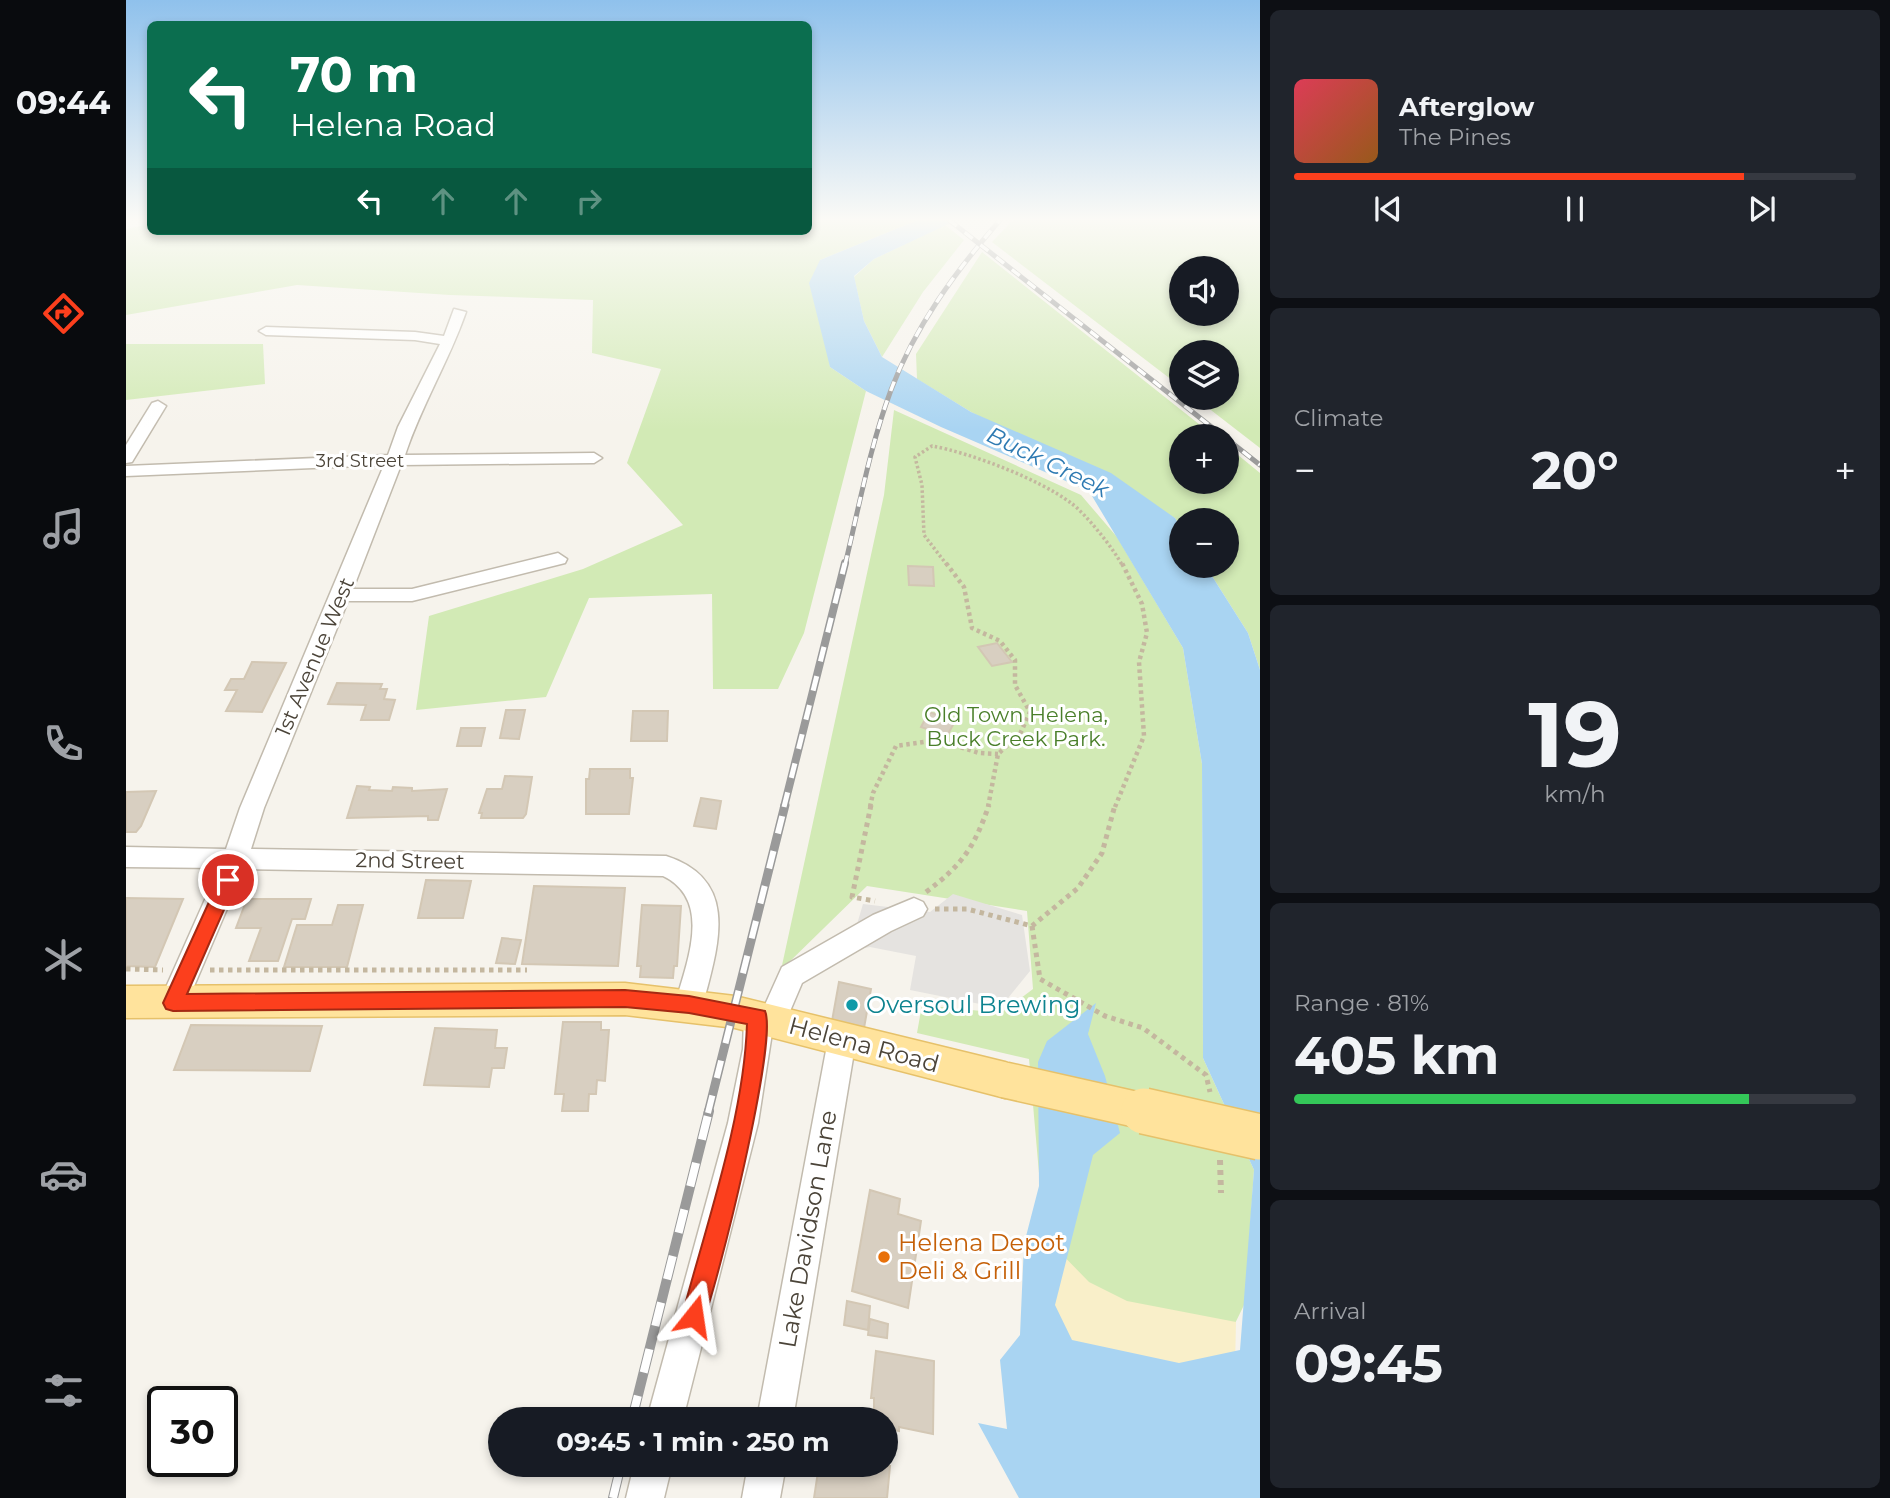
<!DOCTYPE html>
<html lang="en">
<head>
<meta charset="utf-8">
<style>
	:root { --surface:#171b24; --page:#20242c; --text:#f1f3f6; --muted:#9ea1a6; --line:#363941; --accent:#fc3f1d }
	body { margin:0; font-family:Montserrat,sans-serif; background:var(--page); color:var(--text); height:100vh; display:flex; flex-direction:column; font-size:26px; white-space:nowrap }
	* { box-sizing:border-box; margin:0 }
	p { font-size:23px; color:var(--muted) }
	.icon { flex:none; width:38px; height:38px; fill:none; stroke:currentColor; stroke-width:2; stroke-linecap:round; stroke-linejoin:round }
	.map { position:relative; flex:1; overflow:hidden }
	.panel { display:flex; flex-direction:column; gap:10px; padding:10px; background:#0d0f14; width:630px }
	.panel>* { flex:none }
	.guide { position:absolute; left:21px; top:21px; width:665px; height:214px; border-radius:10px; box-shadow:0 4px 10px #0003; background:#0b6e4f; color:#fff; overflow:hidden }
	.tools { position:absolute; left:1043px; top:256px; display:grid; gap:14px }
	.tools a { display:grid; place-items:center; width:70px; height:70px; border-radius:50%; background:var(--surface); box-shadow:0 4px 10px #0003; font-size:35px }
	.speed { position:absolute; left:21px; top:1386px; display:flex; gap:14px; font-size:35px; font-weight:700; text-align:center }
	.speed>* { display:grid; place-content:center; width:91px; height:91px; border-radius:50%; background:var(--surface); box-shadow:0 4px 10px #0003; line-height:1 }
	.speed .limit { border:4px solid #111; border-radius:10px; background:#fff; color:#111 }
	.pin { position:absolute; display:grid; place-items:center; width:60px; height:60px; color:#fff; margin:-30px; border:4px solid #fff; border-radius:50%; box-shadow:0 2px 7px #0007 }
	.me { position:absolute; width:77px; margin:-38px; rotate:15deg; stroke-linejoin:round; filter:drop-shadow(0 0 5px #0008) }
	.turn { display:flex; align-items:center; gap:24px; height:147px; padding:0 28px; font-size:32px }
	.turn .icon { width:91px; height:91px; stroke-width:2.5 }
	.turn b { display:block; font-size:49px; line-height:60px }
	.lanes { display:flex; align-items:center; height:66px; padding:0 28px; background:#0003; justify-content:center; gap:35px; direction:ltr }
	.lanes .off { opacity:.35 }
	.big { font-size:52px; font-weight:700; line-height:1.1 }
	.panel .card { flex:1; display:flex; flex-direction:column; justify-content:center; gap:10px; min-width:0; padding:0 24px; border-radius:10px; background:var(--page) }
	.panel .dial { align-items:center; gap:0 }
	.dial b { font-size:91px; line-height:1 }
	.song { display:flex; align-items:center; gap:21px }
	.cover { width:84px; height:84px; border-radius:10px; background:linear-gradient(135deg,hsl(350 70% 55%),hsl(30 70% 35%)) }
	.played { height:7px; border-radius:4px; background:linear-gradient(90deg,var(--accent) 80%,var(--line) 80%) }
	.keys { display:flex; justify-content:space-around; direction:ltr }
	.heat { display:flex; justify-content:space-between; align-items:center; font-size:38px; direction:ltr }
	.charge { height:10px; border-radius:5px; background:linear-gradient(90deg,#34c759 81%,var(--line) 0) }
	.trip { position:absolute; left:362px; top:1407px; width:410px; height:70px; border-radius:35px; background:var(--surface); box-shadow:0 4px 10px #0003; font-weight:700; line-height:70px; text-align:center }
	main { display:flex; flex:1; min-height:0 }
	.menu { display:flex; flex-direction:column; width:126px; justify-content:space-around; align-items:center; background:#090b0e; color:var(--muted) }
	.menu .icon { width:49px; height:49px }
	.menu .selected { color:var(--accent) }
	.menu b { font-size:32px; color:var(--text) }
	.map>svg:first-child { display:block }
	.green { fill:#d2eab5; fill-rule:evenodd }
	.sand { fill:#f9efc9 }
	.parking { fill:#e5e3e0 }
	.water { fill:#a9d4f2 }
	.building { fill:#d8cfc1; stroke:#d3c7b4; stroke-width:2 }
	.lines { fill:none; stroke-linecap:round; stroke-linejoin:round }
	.minor-casing { stroke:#c2bbae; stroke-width:3 }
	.major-casing { stroke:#e6c16a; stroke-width:3 }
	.path-far3 { stroke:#c4b79f; stroke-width:3.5; stroke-dasharray:2.5 2.5; stroke-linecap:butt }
	.path-far2 { stroke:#c4b79f; stroke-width:4.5; stroke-dasharray:3.5 3.5; stroke-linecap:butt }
	.path-far1 { stroke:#c4b79f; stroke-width:5; stroke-dasharray:4.5 4.5; stroke-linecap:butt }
	.path { stroke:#c4b79f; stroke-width:6; stroke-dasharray:5 5; stroke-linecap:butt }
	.minor { fill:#fff; fill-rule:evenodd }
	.major { fill:#ffe39c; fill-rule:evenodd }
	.rail-far3-casing { stroke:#9a9a9a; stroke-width:5 }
	.rail-far2-casing { stroke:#9a9a9a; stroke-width:8 }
	.rail-far1-casing { stroke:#9a9a9a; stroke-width:9 }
	.rail-casing { stroke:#9a9a9a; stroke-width:10 }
	.rail-far3 { stroke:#fff; stroke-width:3.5; stroke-dasharray:10; stroke-linecap:butt }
	.rail-far2 { stroke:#fff; stroke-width:5; stroke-dasharray:15; stroke-linecap:butt }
	.rail-far1 { stroke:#fff; stroke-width:6; stroke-dasharray:18; stroke-linecap:butt }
	.rail { stroke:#fff; stroke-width:8; stroke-dasharray:24; stroke-linecap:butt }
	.major-bridge-far1-casing { stroke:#e6c16a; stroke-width:38; stroke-linecap:butt }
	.major-bridge-casing { stroke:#e6c16a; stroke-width:48; stroke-linecap:butt }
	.major-bridge-far1 { stroke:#ffe39c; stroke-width:35 }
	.major-bridge { stroke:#ffe39c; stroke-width:45 }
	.route { fill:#fc3f1d; stroke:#a42913; stroke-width:2 }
	.culture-dot { fill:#0f9aa8; stroke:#fff; stroke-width:2.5 }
	.food-dot { fill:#e8710a; stroke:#fff; stroke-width:2.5 }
	.labels { text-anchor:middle; stroke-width:6; stroke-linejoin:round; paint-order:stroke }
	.far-street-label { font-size:18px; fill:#4b4439; stroke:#fff }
	.street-label { font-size:21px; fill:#4b4439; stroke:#fff }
	.park-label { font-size:21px; fill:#4a7f2a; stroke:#fff }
	.water-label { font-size:23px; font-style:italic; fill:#2e7ab2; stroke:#fff }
	.near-culture-label { font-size:24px; fill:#0d838f; stroke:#fff; text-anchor:start }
	.near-street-label { font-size:24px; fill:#4b4439; stroke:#fff }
	.near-food-label { font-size:24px; fill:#c56008; stroke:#fff; text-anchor:start }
</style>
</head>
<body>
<main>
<nav class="menu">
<b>09:44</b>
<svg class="icon selected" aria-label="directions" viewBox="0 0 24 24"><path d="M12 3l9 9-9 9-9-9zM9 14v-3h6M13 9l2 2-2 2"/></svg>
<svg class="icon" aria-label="music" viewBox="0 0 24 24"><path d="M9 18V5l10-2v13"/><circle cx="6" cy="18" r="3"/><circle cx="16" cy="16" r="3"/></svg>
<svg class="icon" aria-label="phone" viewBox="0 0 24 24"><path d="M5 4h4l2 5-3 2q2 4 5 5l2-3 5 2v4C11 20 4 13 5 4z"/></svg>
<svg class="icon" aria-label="climate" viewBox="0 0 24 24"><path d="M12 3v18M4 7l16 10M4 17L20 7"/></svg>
<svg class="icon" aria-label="car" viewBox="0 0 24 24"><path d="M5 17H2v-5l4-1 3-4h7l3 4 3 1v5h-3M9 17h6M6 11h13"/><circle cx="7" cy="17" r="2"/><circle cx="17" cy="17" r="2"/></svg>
<svg class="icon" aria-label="filters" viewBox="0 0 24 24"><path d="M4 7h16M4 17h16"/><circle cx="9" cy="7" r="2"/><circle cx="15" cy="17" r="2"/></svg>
</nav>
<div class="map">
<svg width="1134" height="1498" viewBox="0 0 1134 1498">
	<rect width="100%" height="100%" fill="#f6f3ec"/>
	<g class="green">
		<polygon points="683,220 792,220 694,260 704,367 740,391 678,633 652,689 587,689 586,594 463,598 420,697 290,710 303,616 457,569 557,525 501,463 535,369 466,353 467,300 324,295 171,285 0,315 0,229 24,224 24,231 682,231"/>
		<path d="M887,220H1134V448L1068,397H1101V352H1055V387L866,242ZM1055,268H1101V313H1055Z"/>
		<polygon points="819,225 838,240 797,292 756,357 738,321 728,277 748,259"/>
		<polygon points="856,252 1088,436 1055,436 1055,481 1101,481 1101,446 1134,473 1134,670 1122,633 1079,565 1101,565 1101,520 1055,520 1055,528 1049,518 845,412 791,379 790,354"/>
		<polygon points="0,344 137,344 139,384 0,400"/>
		<polygon points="768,410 955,495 991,537 1057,648 1076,764 1077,1058 1128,1170 1119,1303 1096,1350 925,1310 903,1059 791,1033 796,1005 875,1013 907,989 901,911 741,886 655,970 758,495"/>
	</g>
	<polygon class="sand" points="924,1242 963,1282 1001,1301 1110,1322 1109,1367 948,1361 919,1298"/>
	<polygon class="parking" points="827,894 896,915 904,971 874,1008 784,990 790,956 744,947 723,951 737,904 804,912"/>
	<polygon class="water" points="792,220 831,220 748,259 728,276 738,321 756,357 845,412 985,473 1049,518 1055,528 1055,565 1079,565 1122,633 1134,670 1134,1498 893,1498 852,1423 881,1429 874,1360 894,1335 898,1244 913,1186 912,1062 921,1041 970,1003 962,1034 979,1076 994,1133 967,1155 929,1305 946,1340 1053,1363 1114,1350 1128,1170 1077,1058 1076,764 1057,648 963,491 815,427 740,391 704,367 683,283 694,260"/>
	<g class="building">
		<polygon points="782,566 807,567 808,586 783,585"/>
		<polygon points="871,643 886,662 866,666 852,647"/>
		<polygon points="126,662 160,663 136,712 100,711 111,690 99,690 105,679 118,679"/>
		<polygon points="211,683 256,684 254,689 261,689 258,699 269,700 263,720 235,720 240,705 202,704"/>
		<polygon points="380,710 399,710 393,739 374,738"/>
		<polygon points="507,711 542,711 541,741 505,741"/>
		<polygon points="803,712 829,721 821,736 795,727"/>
		<polygon points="335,728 359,728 355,746 331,746"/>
		<polygon points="464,769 504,769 504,778 507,778 503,814 460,814 460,779 463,779"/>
		<polygon points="379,776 406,777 400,814 397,818 355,818 356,813 353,813 361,789 376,789"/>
		<polygon points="231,786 244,787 243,790 266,791 267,787 286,788 286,791 321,789 312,820 302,820 302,816 221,818"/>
		<polygon points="30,791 15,826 10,832 0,832 0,792"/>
		<polygon points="575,798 595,801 590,829 568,826"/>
		<polygon points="300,880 345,881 337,918 292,918"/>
		<polygon points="408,886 499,888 492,966 396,964"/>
		<polygon points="0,898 57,899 29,967 0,966"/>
		<polygon points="121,899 185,899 179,919 166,919 152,961 123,961 135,928 110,928"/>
		<polygon points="212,905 237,905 221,967 158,967 171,925 206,925"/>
		<polygon points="516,905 555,906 551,966 548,966 547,978 514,977 515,966 511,966"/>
		<polygon points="376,938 395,940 389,964 370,963"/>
		<polygon points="713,982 745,989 738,1028 706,1021"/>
		<polygon points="437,1022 475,1022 475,1030 483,1030 479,1081 471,1080 470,1094 463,1094 462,1111 436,1111 438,1094 429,1094"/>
		<polygon points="65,1025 196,1026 184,1071 48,1070"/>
		<polygon points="309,1028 371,1030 369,1048 381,1048 378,1068 366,1068 363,1087 298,1085"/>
		<polygon points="744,1190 774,1199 772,1214 795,1221 782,1308 726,1291"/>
		<polygon points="721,1301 744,1306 742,1330 718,1325"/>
		<polygon points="744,1319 762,1324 761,1338 742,1335"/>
		<polygon points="750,1351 808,1361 807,1434 773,1427 773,1431 760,1428 760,1419 748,1419 748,1398 745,1398"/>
		<polygon points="693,1465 764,1466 761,1498 688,1498"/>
	</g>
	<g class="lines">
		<defs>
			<g id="minor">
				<path d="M328,309L340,312C323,361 295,406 279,455L468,453L476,458L468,463L275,465L227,589H286L432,553L441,559L439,563L286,601H222L138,808L125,849L540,856C615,880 592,946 577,1004L573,1013L563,1016L553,1013L549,1004C561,962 587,900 537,876L118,869L57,1012L47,1015L37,1012L33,1003L93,868L0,867V847L100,849L114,808L258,465L0,476V466L262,455L272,427L314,344L289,340L140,335L133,331L140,327L289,332L318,336Z"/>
				<polygon points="32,401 40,406 6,462 0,463 0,445 26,403"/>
				<polygon points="788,898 797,902 801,909 797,916 765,931 676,983 656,1030 646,1033 632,1123 557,1419 521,1419 602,1123 617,1049 618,1017 622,1008 632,1005 638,1007 656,967 747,915"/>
				<polygon points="716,1027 726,1031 730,1040 667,1419 631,1419 702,1040 706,1031"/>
				<polygon points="508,1465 546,1465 538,1498 500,1498"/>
				<polygon points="622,1465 660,1465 654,1498 616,1498"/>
			</g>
			<polygon id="major" points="499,983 609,996 879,1062 893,1067 898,1080 893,1093 879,1098 609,1028 499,1015 0,1018 0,986"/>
		</defs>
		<use href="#minor" class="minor-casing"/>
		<use href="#major" class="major-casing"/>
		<path class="path-far3" d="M821,565L798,535L796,485L789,457L806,446C845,453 913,479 945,503C959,513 988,549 996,565"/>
		<g class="path-far2">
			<polyline points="820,563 838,587 846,628 874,641 889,660 889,685 904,712 894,734 872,754 862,807"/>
			<polyline points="744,807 747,793 770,746 812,740 853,753 872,754"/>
			<polyline points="989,807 1018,736 1013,662 1021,633 1016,604 996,563"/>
		</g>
		<g class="path-far1">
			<polyline points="745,805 726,897 749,901"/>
			<path d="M800,892C836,865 848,848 863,805"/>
			<polyline points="809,909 841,909 906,926 952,888 976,853 989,805"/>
			<polyline points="906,926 914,979 979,1016 1017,1028 1080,1075 1084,1092"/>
			<polyline points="0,969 37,970"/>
			<polyline points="84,970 401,970"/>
		</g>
		<polyline class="path" points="1094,1160 1095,1193"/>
		<use href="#minor" class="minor"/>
		<use href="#major" class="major"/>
		<defs>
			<g id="rail-far3">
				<polyline points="823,220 1097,436"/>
				<polyline points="1101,439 1134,465"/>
				<path d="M719,565C733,507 744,446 765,390C789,326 830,271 874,220"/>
			</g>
			<polyline id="rail-far2" points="658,807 719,563"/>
			<polyline id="rail-far1" points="582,1113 659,805"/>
			<g id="rail">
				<polyline points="506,1419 583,1111"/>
				<polyline points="487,1498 495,1465"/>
			</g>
		</defs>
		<use href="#rail-far3" class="rail-far3-casing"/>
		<use href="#rail-far2" class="rail-far2-casing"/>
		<use href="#rail-far1" class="rail-far1-casing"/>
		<use href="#rail" class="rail-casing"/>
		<use href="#rail-far3" class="rail-far3"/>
		<use href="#rail-far2" class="rail-far2"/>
		<use href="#rail-far1" class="rail-far1"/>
		<use href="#rail" class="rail"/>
		<defs>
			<polyline id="major-bridge-far1" points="879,1080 1026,1113"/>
			<polyline id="major-bridge" points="1018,1111 1134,1137"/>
		</defs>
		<use href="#major-bridge-far1" class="major-bridge-far1-casing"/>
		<use href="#major-bridge" class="major-bridge-casing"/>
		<use href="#major-bridge-far1" class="major-bridge-far1"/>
		<use href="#major-bridge" class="major-bridge"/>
	</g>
	<linearGradient id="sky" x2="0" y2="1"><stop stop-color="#8fc1ec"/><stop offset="0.51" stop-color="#fbfaf6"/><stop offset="1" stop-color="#fbfaf6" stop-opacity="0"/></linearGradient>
	<rect width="1134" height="430" fill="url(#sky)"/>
	<path class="route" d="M102,873L111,880L61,994L499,990L563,996L639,1011C652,1041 592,1285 576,1324L568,1328L559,1324L556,1316C580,1225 618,1118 621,1024L563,1013L499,1007L47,1011L40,1009L37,1003L93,880Z"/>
	<circle class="culture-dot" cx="726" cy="1005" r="7"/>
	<circle class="food-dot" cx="758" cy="1257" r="7"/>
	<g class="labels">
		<g class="far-street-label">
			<text x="234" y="467">3rd Street</text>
		</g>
		<g class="street-label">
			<text transform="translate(189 657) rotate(-67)" y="7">1st Avenue West</text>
			<text transform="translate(284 861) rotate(1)" y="7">2nd Street</text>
		</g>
		<g class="park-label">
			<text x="890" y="722">Old Town Helena,<tspan x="890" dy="24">Buck Creek Park.</tspan></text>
		</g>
		<g class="water-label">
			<text transform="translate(922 462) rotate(26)" y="8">Buck Creek</text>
		</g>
		<g class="near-culture-label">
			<text x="740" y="1013">Oversoul Brewing</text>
		</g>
		<g class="near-street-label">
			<text transform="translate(738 1045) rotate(15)" y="8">Helena Road</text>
			<text transform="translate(682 1229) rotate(-80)" y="8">Lake Davidson Lane</text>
		</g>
		<g class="near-food-label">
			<text x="772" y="1251">Helena Depot<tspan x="772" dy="28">Deli &amp; Grill</tspan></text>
		</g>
	</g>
</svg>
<div class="tools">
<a><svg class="icon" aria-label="sound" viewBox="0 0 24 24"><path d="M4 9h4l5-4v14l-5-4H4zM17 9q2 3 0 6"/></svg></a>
<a><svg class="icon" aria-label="layers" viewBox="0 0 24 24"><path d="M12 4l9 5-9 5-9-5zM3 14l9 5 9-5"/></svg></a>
<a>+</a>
<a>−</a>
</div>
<div class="speed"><div class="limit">30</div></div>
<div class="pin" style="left:102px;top:880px;background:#d93025"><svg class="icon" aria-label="arrive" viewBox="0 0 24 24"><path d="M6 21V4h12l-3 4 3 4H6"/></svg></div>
<svg class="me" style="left:568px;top:1316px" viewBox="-20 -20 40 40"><path d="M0-17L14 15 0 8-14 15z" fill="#fc3f1d" stroke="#fff" stroke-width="4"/></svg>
<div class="trip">09:45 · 1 min · 250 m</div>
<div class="guide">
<div class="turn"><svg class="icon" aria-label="left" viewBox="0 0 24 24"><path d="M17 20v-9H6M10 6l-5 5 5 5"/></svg><div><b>70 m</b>Helena Road</div></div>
<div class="lanes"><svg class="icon" aria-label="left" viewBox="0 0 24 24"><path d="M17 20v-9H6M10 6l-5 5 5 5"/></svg><svg class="icon off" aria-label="ahead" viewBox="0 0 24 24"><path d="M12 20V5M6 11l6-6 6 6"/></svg><svg class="icon off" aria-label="ahead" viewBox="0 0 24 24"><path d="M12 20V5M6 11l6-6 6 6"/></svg><svg class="icon off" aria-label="right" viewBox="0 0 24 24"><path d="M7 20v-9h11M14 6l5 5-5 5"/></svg></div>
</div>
</div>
<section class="panel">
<div class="card">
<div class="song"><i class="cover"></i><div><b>Afterglow</b><p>The Pines</p></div></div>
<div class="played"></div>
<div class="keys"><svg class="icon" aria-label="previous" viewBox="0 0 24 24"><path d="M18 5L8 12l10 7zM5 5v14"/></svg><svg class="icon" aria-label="pause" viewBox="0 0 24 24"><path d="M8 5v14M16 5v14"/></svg><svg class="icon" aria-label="next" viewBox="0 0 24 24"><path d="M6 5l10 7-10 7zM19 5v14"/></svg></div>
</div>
<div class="card"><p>Climate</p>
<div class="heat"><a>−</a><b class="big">20°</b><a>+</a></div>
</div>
<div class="card dial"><b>19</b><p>km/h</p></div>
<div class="card"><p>Range · 81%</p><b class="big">405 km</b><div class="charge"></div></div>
<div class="card"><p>Arrival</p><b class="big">09:45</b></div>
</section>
</main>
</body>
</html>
